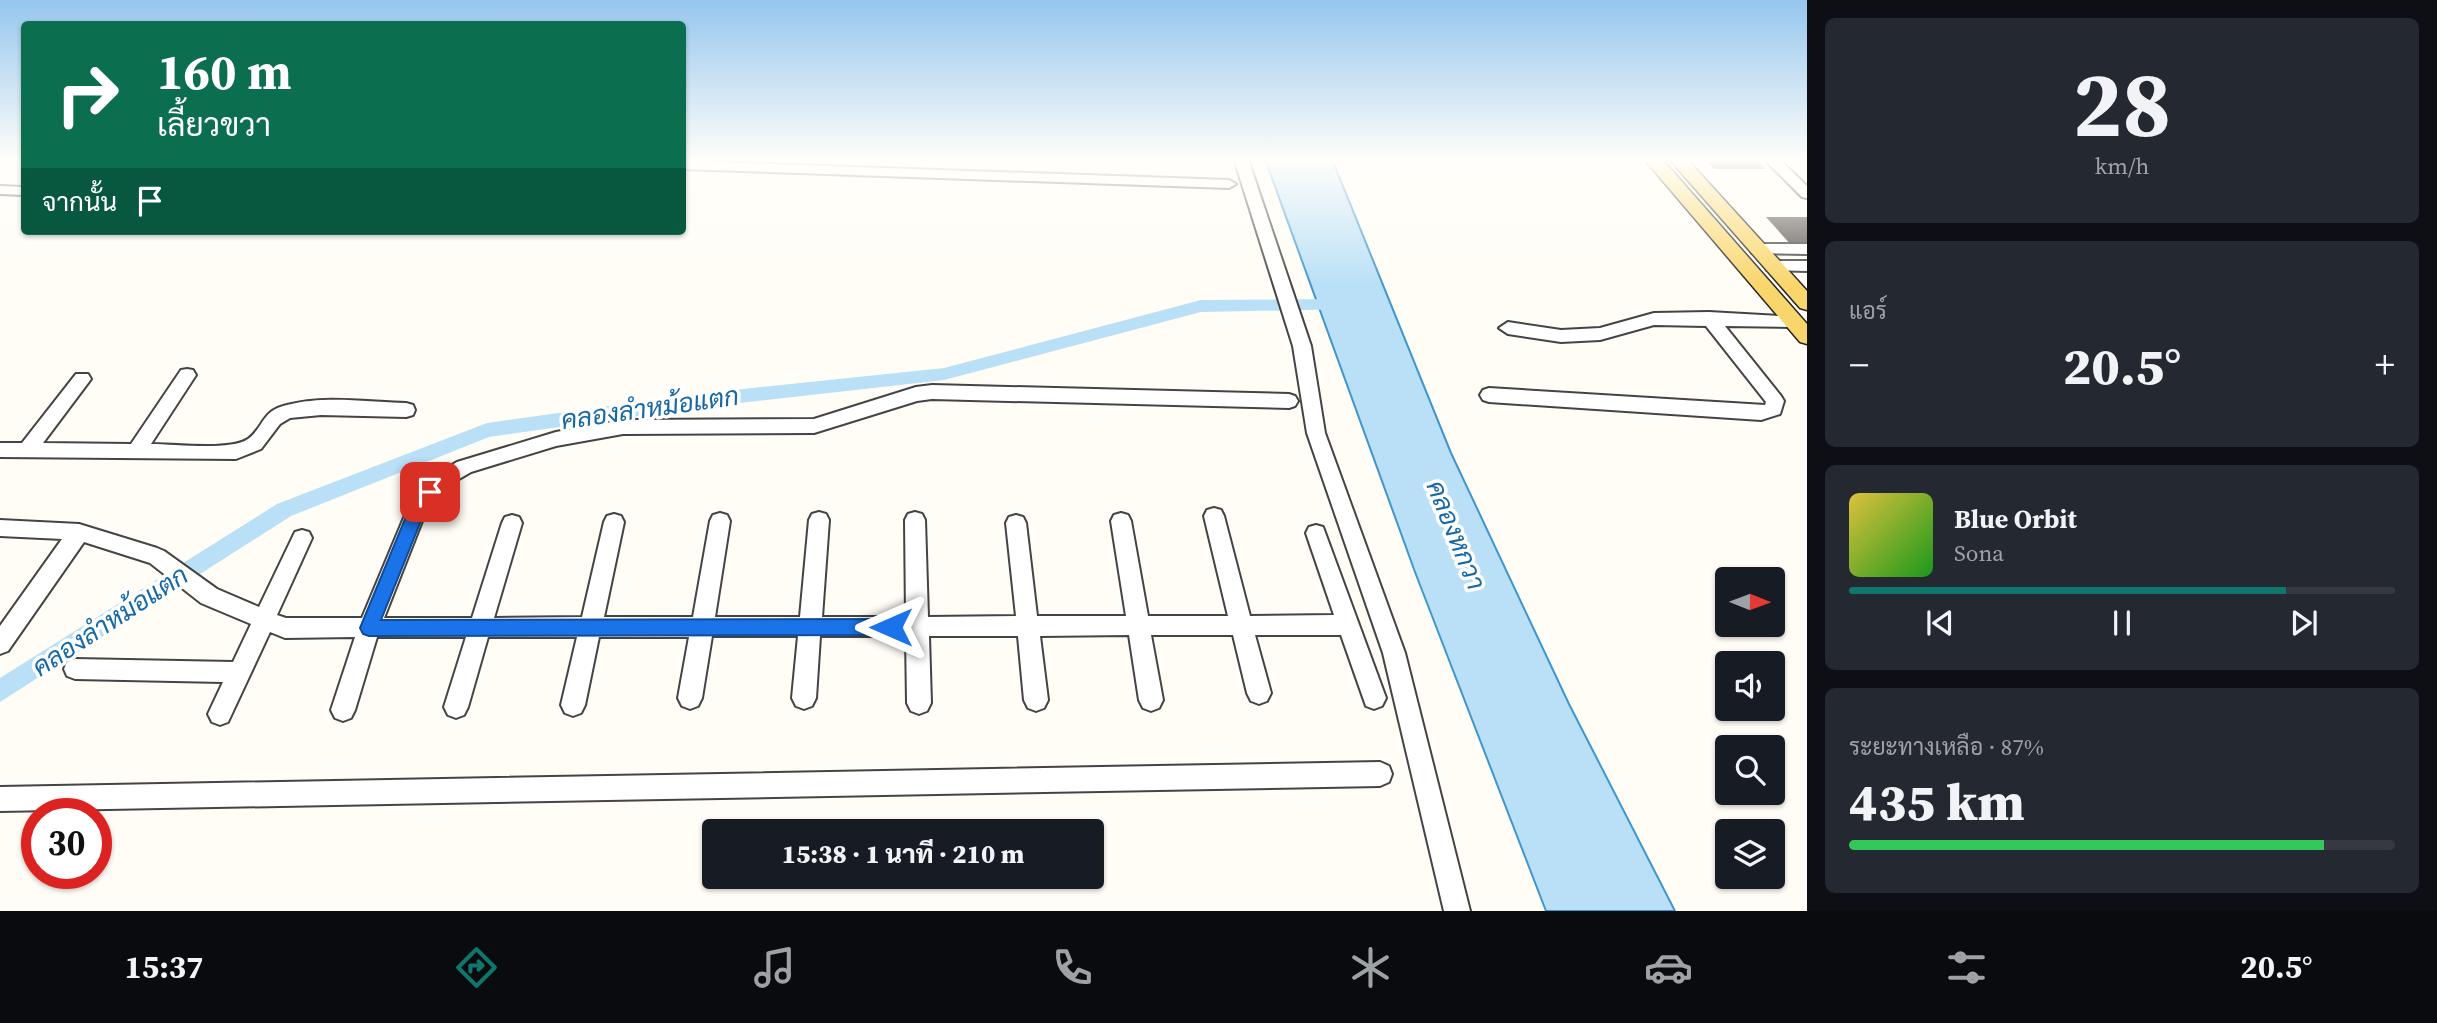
<!DOCTYPE html>
<html lang="th">
<head>
<meta charset="utf-8">
<style>
	:root { --surface:#171b24; --page:#242831; --text:#f1f3f6; --muted:#9ea1a6; --line:#363941; --accent:#0f766e }
	body { margin:0; font-family:"Source Serif 4",Sarabun,serif; background:var(--page); color:var(--text); height:100vh; display:flex; flex-direction:column; font-size:26px; white-space:nowrap }
	* { box-sizing:border-box; margin:0 }
	p { font-size:23px; color:var(--muted) }
	.icon { flex:none; width:38px; height:38px; fill:none; stroke:currentColor; stroke-width:2; stroke-linecap:round; stroke-linejoin:round }
	.map { position:relative; flex:1; overflow:hidden }
	.sheet { display:flex; flex-direction:column; gap:18px; padding:18px; background:#0d0f14; width:630px }
	.sheet>* { flex:none }
	.banner { position:absolute; left:21px; top:21px; width:665px; height:214px; border-radius:7px; box-shadow:0 2px 5px #0004; background:#0b6e4f; color:#fff; overflow:hidden }
	.needle { width:46px; rotate:91deg }
	.tools { position:absolute; left:1715px; top:567px; display:grid; gap:14px }
	.tools a { display:grid; place-items:center; width:70px; height:70px; border-radius:7px; background:var(--surface); box-shadow:0 2px 5px #0004; font-size:35px }
	.speed { position:absolute; left:21px; top:798px; display:flex; gap:14px; font-size:35px; font-weight:700; text-align:center }
	.speed>* { display:grid; place-content:center; width:91px; height:91px; border-radius:50%; background:var(--surface); box-shadow:0 2px 5px #0004; line-height:1 }
	.speed .limit { border:10px solid #d22; background:#fff; color:#111 }
	.pin { position:absolute; display:grid; place-items:center; width:60px; height:60px; color:#fff; margin:-30px; border-radius:14px; box-shadow:0 4px 10px #0006 }
	.me { position:absolute; width:77px; margin:-38px; rotate:270deg; stroke-linejoin:round; filter:drop-shadow(0 0 5px #0008) }
	.turn { display:flex; align-items:center; gap:24px; height:147px; padding:0 21px; font-size:32px }
	.turn .icon { width:91px; height:91px; stroke-width:2.5 }
	.turn b { display:block; font-size:49px; line-height:60px }
	.then { display:flex; align-items:center; height:66px; padding:0 21px; background:#0003; gap:14px; font-size:26px }
	.big { font-size:52px; font-weight:800; line-height:1.1 }
	.sheet .card { flex:1; display:flex; flex-direction:column; justify-content:center; gap:10px; min-width:0; padding:0 24px; border-radius:10px; background:var(--page) }
	.sheet .dial { align-items:center; gap:0 }
	.dial b { font-size:91px; line-height:1 }
	.song { display:flex; align-items:center; gap:21px }
	.cover { width:84px; height:84px; border-radius:10px; background:linear-gradient(135deg,hsl(50 70% 55%),hsl(120 70% 35%)) }
	.played { height:7px; border-radius:4px; background:linear-gradient(90deg,var(--accent) 80%,var(--line) 80%) }
	.keys { display:flex; justify-content:space-around; direction:ltr }
	.heat { display:flex; justify-content:space-between; align-items:center; font-size:38px; direction:ltr }
	.charge { height:10px; border-radius:5px; background:linear-gradient(90deg,#34c759 87%,var(--line) 0) }
	.trip { position:absolute; left:702px; top:819px; width:402px; height:70px; border-radius:7px; background:var(--surface); box-shadow:0 2px 5px #0004; font-weight:800; line-height:70px; text-align:center }
	.tabs { display:flex; height:112px; justify-content:space-around; align-items:center; background:#090b0e; color:var(--muted) }
	.tabs .icon { width:49px; height:49px }
	.tabs .current { color:var(--accent) }
	.tabs b { font-size:32px; color:var(--text) }
	main { display:flex; flex:1; min-height:0 }
	.map>svg:first-child { display:block }
	.water { fill:#b9e0f7; stroke:#3f96cf; stroke-width:2 }
	.lines { fill:none; stroke-linecap:round; stroke-linejoin:round }
	.canal { fill:#b9e0f7; fill-rule:evenodd }
	.building { fill:#5a524d }
	.minor-casing { stroke:#444; stroke-width:4 }
	.major-casing { stroke:#222; stroke-width:3 }
	.minor { fill:#fff; fill-rule:evenodd }
	.major { fill:#f9d66b; fill-rule:evenodd }
	.route { fill:#1a73e8; stroke:#114b97; stroke-width:2 }
	.labels { text-anchor:middle; stroke-width:7; stroke-linejoin:round; paint-order:stroke }
	.water-label { font-size:26px; font-style:italic; fill:#1768a6; stroke:#fff }
</style>
</head>
<body>
<main>
<div class="map">
<svg width="1807" height="911" viewBox="0 0 1807 911">
	<rect width="100%" height="100%" fill="#fffdf5"/>
	<polygon class="water" points="1265,159 1332,159 1451,453 1569,704 1675,911 1546,911 1415,572"/>
	<g class="lines">
		<polygon class="canal" points="1346,299 1354,305 1352,309 1201,312 944,380 695,408 489,437 291,516 0,702 0,678 277,504 487,423 695,394 944,368 1201,300"/>
	</g>
	<g class="building">
		<polygon points="1704,159 1756,159 1766,169 1714,169"/>
		<polygon points="1766,217 1807,217 1807,246 1792,246"/>
	</g>
	<g class="lines">
		<defs>
			<g id="minor">
				<polygon points="1234,159 1248,159 1311,346 1325,433 1405,653 1470,911 1444,911 1383,653 1307,433 1293,346"/>
				<polygon points="1764,159 1779,159 1807,186 1807,198 1802,197"/>
				<polygon points="682,161 1229,180 1236,184 1229,188 682,169"/>
				<polygon points="0,186 24,187 24,195 0,194"/>
				<polygon points="1758,244 1807,244 1807,254 1752,253 1750,249 1752,245"/>
				<polygon points="1773,261 1807,261 1807,271 1767,270 1765,266 1767,262"/>
				<polygon points="1709,312 1798,317 1801,321 1798,325 1792,327 1725,326 1781,396 1784,401 1780,414 1761,420 1489,402 1483,400 1480,395 1483,390 1489,388 1765,405 1766,402 1706,326 1654,325 1600,340 1561,342 1508,334 1499,328 1508,322 1561,330 1600,328 1654,313"/>
				<path d="M187,369L193,370L196,375L151,444C174,444 231,451 248,439C265,426 261,411 287,405C324,395 368,402 406,403L413,405L415,410L413,415L406,417L321,415L290,418L280,424L261,449L236,459L0,457V443H22L76,374H88L91,379L43,443L131,444L181,370Z"/>
				<polygon points="932,385 1289,394 1295,396 1298,401 1295,406 1289,408 932,399 917,401 814,433 623,434 556,446 471,472 447,486 428,506 384,618 472,618 502,523 505,517 512,515 519,517 522,523 494,618 582,617 604,522 607,516 614,514 621,516 624,522 604,617 693,617 710,521 713,515 720,513 727,515 730,521 715,617 800,617 809,520 812,514 819,512 826,514 829,520 822,617 906,617 905,520 908,514 915,512 922,514 925,520 928,617 1016,616 1006,523 1009,517 1016,515 1023,517 1026,523 1037,616 1126,616 1111,521 1114,515 1121,513 1128,515 1131,521 1148,616 1228,616 1204,516 1207,510 1214,508 1221,510 1224,516 1250,616 1334,615 1306,533 1309,527 1316,525 1323,527 1386,698 1382,706 1374,709 1366,706 1341,635 1255,635 1271,693 1267,701 1259,704 1251,701 1247,693 1233,635 1151,635 1163,700 1159,708 1151,711 1143,708 1139,700 1129,635 1040,636 1048,700 1044,708 1036,711 1028,708 1024,700 1018,636 929,636 931,703 927,711 919,714 911,711 907,703 906,636 820,636 816,698 812,706 804,709 796,706 792,698 798,636 712,636 702,698 698,706 690,709 682,706 678,698 689,637 599,637 585,705 581,713 573,716 565,713 561,705 577,637 488,637 468,707 464,715 456,718 448,715 444,707 466,637 377,637 355,710 351,718 343,721 335,718 331,710 355,637 285,638 270,632 228,722 220,725 212,722 208,714 223,682 75,679 67,676 64,669 67,662 75,659 233,662 251,624 201,603 150,563 84,542 8,651 0,654 0,626 62,539 0,536 0,520 79,524 157,548 164,551 217,589 259,607 295,532 302,530 309,532 312,538 277,615 286,618 362,618 413,496 433,476 457,462 556,432 623,420 814,419 916,387"/>
				<polygon points="1380,762 1389,766 1392,774 1389,782 1380,786 0,811 0,787"/>
			</g>
			<g id="major">
				<polygon points="1644,159 1662,159 1807,324 1807,344 1800,342"/>
				<polygon points="1669,159 1687,159 1807,291 1807,310 1800,308"/>
			</g>
		</defs>
		<use href="#minor" class="minor-casing"/>
		<use href="#major" class="major-casing"/>
		<use href="#minor" class="minor"/>
		<use href="#major" class="major"/>
	</g>
	<linearGradient id="sky" x2="0" y2="1"><stop stop-color="#95c6ee"/><stop offset="0.56" stop-color="#fffefa"/><stop offset="1" stop-color="#fffefa" stop-opacity="0"/></linearGradient>
	<rect width="1807" height="286" fill="url(#sky)"/>
	<polygon class="route" points="430,485 436,487 438,492 427,506 381,620 891,619 897,621 900,627 897,632 891,635 369,636 363,634 360,628 412,502 424,487"/>
	<g class="labels">
		<g class="water-label">
			<text transform="translate(650 408) rotate(-8)" y="9">คลองลำหม้อแตก</text>
			<text transform="translate(1456 535) rotate(68)" y="9">คลองหกวา</text>
			<text transform="translate(110 621) rotate(-33)" y="9">คลองลำหม้อแตก</text>
		</g>
	</g>
</svg>
<div class="tools">
<a><svg class="needle" viewBox="-14 -14 28 28"><path d="M0-13l5 13h-10z" fill="#e53935"/><path d="M0 13l5-13h-10z" fill="#9ea1a6"/></svg></a>
<a><svg class="icon" aria-label="sound" viewBox="0 0 24 24"><path d="M4 9h4l5-4v14l-5-4H4zM17 9q2 3 0 6"/></svg></a>
<a><svg class="icon" aria-label="search" viewBox="0 0 24 24"><circle cx="10" cy="10" r="6"/><path d="M15 15l6 6"/></svg></a>
<a><svg class="icon" aria-label="layers" viewBox="0 0 24 24"><path d="M12 4l9 5-9 5-9-5zM3 14l9 5 9-5"/></svg></a>
</div>
<div class="speed"><div class="limit">30</div></div>
<div class="pin" style="left:430px;top:492px;background:#d93025"><svg class="icon" aria-label="arrive" viewBox="0 0 24 24"><path d="M6 21V4h12l-3 4 3 4H6"/></svg></div>
<svg class="me" style="left:891px;top:627px" viewBox="-20 -20 40 40"><path d="M0-17L14 15 0 8-14 15z" fill="#1a73e8" stroke="#fff" stroke-width="4"/></svg>
<div class="trip">15:38 · 1 นาที · 210 m</div>
<div class="banner">
<div class="turn"><svg class="icon" aria-label="right" viewBox="0 0 24 24"><path d="M7 20v-9h11M14 6l5 5-5 5"/></svg><div><b>160 m</b>เลี้ยวขวา</div></div>
<div class="then">จากนั้น<svg class="icon" aria-label="arrive" viewBox="0 0 24 24"><path d="M6 21V4h12l-3 4 3 4H6"/></svg></div>
</div>
</div>
<section class="sheet">
<div class="card dial"><b>28</b><p>km/h</p></div>
<div class="card"><p>แอร์</p>
<div class="heat"><a>−</a><b class="big">20.5°</b><a>+</a></div>
</div>
<div class="card">
<div class="song"><i class="cover"></i><div><b>Blue Orbit</b><p>Sona</p></div></div>
<div class="played"></div>
<div class="keys"><svg class="icon" aria-label="previous" viewBox="0 0 24 24"><path d="M18 5L8 12l10 7zM5 5v14"/></svg><svg class="icon" aria-label="pause" viewBox="0 0 24 24"><path d="M8 5v14M16 5v14"/></svg><svg class="icon" aria-label="next" viewBox="0 0 24 24"><path d="M6 5l10 7-10 7zM19 5v14"/></svg></div>
</div>
<div class="card"><p>ระยะทางเหลือ · 87%</p><b class="big">435 km</b><div class="charge"></div></div>
</section>
</main>
<nav class="tabs">
<b>15:37</b>
<svg class="icon current" aria-label="directions" viewBox="0 0 24 24"><path d="M12 3l9 9-9 9-9-9zM9 14v-3h6M13 9l2 2-2 2"/></svg>
<svg class="icon" aria-label="music" viewBox="0 0 24 24"><path d="M9 18V5l10-2v13"/><circle cx="6" cy="18" r="3"/><circle cx="16" cy="16" r="3"/></svg>
<svg class="icon" aria-label="phone" viewBox="0 0 24 24"><path d="M5 4h4l2 5-3 2q2 4 5 5l2-3 5 2v4C11 20 4 13 5 4z"/></svg>
<svg class="icon" aria-label="climate" viewBox="0 0 24 24"><path d="M12 3v18M4 7l16 10M4 17L20 7"/></svg>
<svg class="icon" aria-label="car" viewBox="0 0 24 24"><path d="M5 17H2v-5l4-1 3-4h7l3 4 3 1v5h-3M9 17h6M6 11h13"/><circle cx="7" cy="17" r="2"/><circle cx="17" cy="17" r="2"/></svg>
<svg class="icon" aria-label="filters" viewBox="0 0 24 24"><path d="M4 7h16M4 17h16"/><circle cx="9" cy="7" r="2"/><circle cx="15" cy="17" r="2"/></svg>
<b>20.5°</b>
</nav>
</body>
</html>
